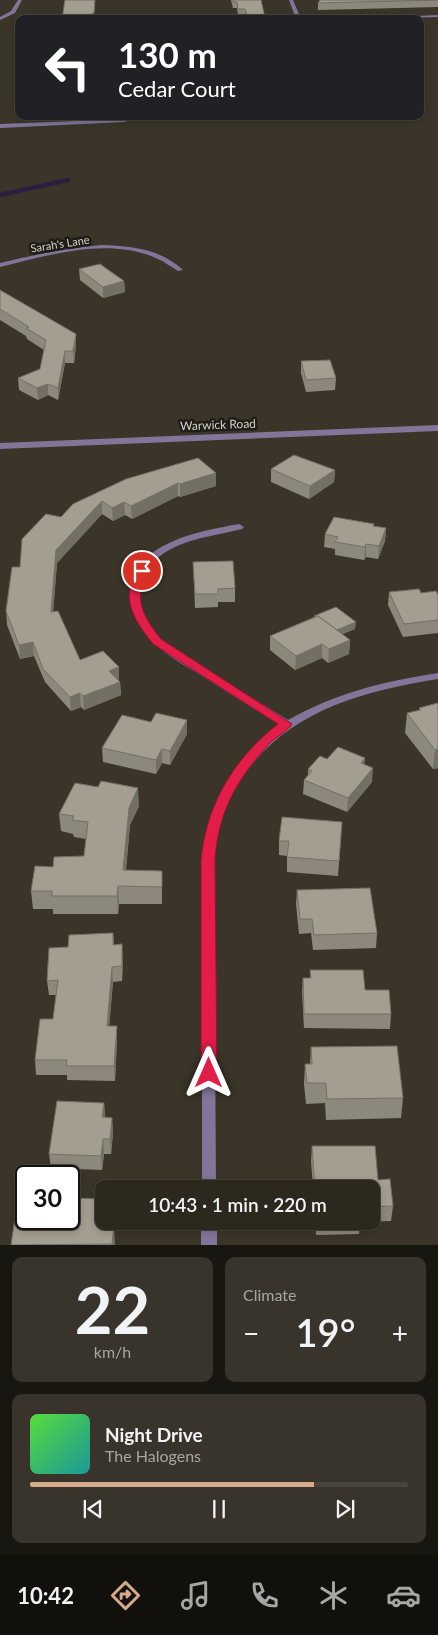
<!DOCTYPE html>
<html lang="en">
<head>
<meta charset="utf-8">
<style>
	:root { --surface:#2c281e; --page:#38342b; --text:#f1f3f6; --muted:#a6a6a4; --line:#48443c; --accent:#d6ab8b }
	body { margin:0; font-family:Lato,sans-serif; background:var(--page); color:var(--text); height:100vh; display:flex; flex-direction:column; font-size:19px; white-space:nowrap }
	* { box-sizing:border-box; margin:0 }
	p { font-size:16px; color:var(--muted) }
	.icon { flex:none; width:28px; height:28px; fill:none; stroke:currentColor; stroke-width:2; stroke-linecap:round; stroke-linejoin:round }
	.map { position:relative; height:1245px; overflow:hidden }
	.panel { display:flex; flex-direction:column; gap:12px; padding:12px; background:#181610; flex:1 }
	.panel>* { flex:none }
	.guide { position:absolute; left:15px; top:15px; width:409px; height:105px; border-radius:10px; box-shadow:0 2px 8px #0003,0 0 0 1px var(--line); background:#202124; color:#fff; overflow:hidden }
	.speed { position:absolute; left:15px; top:1165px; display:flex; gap:10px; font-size:25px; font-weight:700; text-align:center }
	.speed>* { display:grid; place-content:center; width:65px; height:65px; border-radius:50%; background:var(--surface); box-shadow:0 2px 8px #0003,0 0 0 1px var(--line); line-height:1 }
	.speed .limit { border:2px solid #111; border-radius:8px; background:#fff; color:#111 }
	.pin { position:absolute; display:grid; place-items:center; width:42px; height:42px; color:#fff; margin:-21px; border:2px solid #fff; border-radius:50%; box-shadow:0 1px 5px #0007 }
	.me { position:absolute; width:55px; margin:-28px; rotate:0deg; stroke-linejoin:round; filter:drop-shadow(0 0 4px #0008) }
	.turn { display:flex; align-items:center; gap:18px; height:105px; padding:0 20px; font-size:22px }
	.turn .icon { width:65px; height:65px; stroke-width:2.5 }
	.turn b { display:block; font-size:35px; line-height:42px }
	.big { font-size:38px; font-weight:600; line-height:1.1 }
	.panel .widget { flex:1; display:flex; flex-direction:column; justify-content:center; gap:8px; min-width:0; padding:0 18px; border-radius:10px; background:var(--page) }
	.panel .dial { align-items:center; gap:0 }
	.dial b { font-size:65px; line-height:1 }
	.song { display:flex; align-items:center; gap:15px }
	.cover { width:60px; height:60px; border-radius:8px; background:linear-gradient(135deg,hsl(110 70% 55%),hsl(180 70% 35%)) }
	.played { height:5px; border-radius:2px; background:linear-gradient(90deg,var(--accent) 75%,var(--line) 75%) }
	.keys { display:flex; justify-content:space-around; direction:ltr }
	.heat { display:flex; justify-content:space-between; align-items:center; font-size:28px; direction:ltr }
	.panel .tiles { flex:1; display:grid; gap:12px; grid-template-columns:1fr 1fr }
	.widget:last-child { grid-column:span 2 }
	.trip { position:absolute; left:95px; top:1180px; width:285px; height:50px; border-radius:10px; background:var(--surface); box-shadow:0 2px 8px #0003,0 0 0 1px var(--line); font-weight:600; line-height:50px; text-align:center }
	.tabs { display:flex; height:80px; justify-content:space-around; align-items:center; background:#12100c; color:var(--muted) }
	.tabs .icon { width:35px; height:35px }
	.tabs .current { color:var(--accent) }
	.tabs b { font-size:22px; color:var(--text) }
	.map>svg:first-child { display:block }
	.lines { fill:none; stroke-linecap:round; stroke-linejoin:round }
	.stream { stroke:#2c1d42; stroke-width:4.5 }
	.street { fill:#82759a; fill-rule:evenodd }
	.wall { fill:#8c887b }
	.shaded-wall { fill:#726f64 }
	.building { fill:#a39e8f; stroke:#726f64 }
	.route { fill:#e11d48; stroke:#92132f }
	.labels { text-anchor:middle; stroke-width:5; stroke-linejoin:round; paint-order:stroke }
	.far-street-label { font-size:11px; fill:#d4d2ca; stroke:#1f1d17 }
	.street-label { font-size:12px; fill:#d4d2ca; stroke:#1f1d17 }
</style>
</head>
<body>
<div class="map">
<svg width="438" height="1245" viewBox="0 0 438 1245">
	<rect width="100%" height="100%" fill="#3a3528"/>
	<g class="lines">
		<polyline class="stream" points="0,195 68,180"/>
		<g class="street">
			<polygon points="18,0 22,0 15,13 0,20 0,17 11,11"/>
			<polygon points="289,0 293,0 301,19 296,19"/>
			<polygon points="438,15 438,17 367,19 369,18"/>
			<polygon points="127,119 128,120 125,122 0,128 0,124"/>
			<path d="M101,245C131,246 161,249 183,270L178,271C171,267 165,262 158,259C109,236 50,255 0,267V263C34,255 67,248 101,245Z"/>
			<polygon points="438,425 438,431 0,449 0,443"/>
			<path d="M239,524L244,527L242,529C219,535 195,537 173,548C155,557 142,571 140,591C140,604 142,616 150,627C166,647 189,659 210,672C236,688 262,704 288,720C339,692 381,682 438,673V679C345,694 261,720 223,815C218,829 217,846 214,860L216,1189H202V860L210,817L227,781L253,748L280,725C254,709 228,693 202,676C186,666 169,657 155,644C140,630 129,612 131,591C134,542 201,531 239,524Z"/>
			<rect x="201" y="1221" width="16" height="24"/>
		</g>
	</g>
	<g class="wall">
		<polygon points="231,0 261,0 265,18 268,19 246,19 245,15 238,16 237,8 233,8"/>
		<polygon points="438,0 438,7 318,10 318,3"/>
		<polygon points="79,269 124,281 125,292 103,298 80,280"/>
		<polygon points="0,290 76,345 74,363 65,363 58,400 48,395 38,400 19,390 18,378 40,369 44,350 27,339 26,336 0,320"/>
		<polygon points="301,361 336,378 335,390 306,392 301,373"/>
		<polygon points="271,469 335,470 334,482 309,499 271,482"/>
		<polygon points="126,479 216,486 180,497 178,496 132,519 125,515 113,521 102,514 57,563 53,612 80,660 120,682 121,695 84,710 81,707 71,711 45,682 34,656 20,659 7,625 6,611 20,567 61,517"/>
		<polygon points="374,524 374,526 386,528 385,541 378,559 366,557 364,560 335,555 335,549 324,547 325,534"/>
		<polygon points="193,562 235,588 235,602 218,602 218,607 195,608"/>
		<polygon points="389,592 421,593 438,595 438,633 403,637 388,605"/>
		<polygon points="314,616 355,629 342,634 350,640 349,654 328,663 322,658 295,670 270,650 270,636 314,617"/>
		<polygon points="438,703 438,768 433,769 405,733 407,713 419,710 419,708"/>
		<polygon points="187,720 187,734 170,765 162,763 156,774 103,762 102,748 151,722"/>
		<polygon points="365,758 364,764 372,782 347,812 303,794 304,780 308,775 308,769 327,759"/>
		<polygon points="139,806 130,825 126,870 162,871 162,904 119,904 118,914 53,914 53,909 33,909 31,891 53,867 84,856 86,839 74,837 73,834 61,831 59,814"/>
		<polygon points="342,822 338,876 287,872 287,856 279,855 279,841"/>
		<polygon points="297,890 377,933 376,948 313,950 311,933 299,934 296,904"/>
		<polygon points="113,933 114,945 123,959 122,981 113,982 109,1026 117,1041 115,1081 67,1080 67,1075 36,1075 35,1060 53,1019 56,995 49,995 47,981 68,947"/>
		<polygon points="310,970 365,990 391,1014 390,1029 304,1028 302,992 303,978 310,978"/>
		<polygon points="311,1047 403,1098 401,1118 326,1120 325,1103 306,1104 304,1084 305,1064 310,1064"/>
		<polygon points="104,1103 105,1117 112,1118 113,1133 111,1154 104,1154 102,1170 51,1168 49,1154"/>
		<polygon points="312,1146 378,1180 393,1206 391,1221 360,1222 359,1234 316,1235 315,1221 371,1221 371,1189 313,1189 311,1161"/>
		<polygon points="105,1221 104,1226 115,1245 11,1245"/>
	</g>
	<g class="shaded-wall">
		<polygon points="95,0 94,19 79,19"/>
		<polygon points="124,281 125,292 103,298 103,287"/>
		<polygon points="76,334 76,345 74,363 73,351"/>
		<polygon points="65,351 65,363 58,400 58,388"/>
		<polygon points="48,384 48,395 38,400 37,388"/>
		<polygon points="335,470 334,482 309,499 310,486"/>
		<polygon points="216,473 216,486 180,497 180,484"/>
		<polygon points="178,483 178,496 132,519 131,506"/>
		<polygon points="102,501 102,514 57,563 52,625 51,612 56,550"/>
		<polygon points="124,502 125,515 113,521 112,508"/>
		<polygon points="386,528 385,541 378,559 379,546"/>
		<polygon points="366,544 366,557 364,560 365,547"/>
		<polygon points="356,622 355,629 334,638 334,631"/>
		<polygon points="350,640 349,654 328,663 329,649"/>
		<polygon points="33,642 34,656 20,659 19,645"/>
		<polygon points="322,644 322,658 295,670 296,656"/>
		<polygon points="119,667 119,681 109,671"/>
		<polygon points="120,682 121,695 84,710 83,696"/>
		<polygon points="80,693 81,707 71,711 70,697"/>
		<polygon points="187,720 187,734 170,765 170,751"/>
		<polygon points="162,749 162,763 156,774 156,760"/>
		<polygon points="438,749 438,768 433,769 435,750"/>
		<polygon points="365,758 364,772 361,763"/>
		<polygon points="373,768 372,782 347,812 348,798"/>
		<polygon points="138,788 139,806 130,825 124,888 123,870 129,808"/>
		<polygon points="118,886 119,904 118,914 117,896"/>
		<polygon points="122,944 123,959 122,981"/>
		<polygon points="112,967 113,982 108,1041 107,1026"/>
		<polygon points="117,1026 117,1041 115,1081 114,1066"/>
		<polygon points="104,1103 105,1118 102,1117"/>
		<polygon points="112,1118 113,1133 111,1154 110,1139"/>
		<polygon points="103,1139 104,1154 102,1170 101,1156"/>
		<polygon points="104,1199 104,1221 105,1221 103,1244 101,1226"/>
		<polygon points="114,1226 115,1245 112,1245 112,1244"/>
	</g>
	<g class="building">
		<polygon points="65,0 95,0 94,13 79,19 62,19"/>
		<polygon points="233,0 261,0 265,18 268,18 268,19 248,19 245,9 238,9 237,2 233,2"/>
		<polygon points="320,0 438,0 318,3"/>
		<polygon points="100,264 124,281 103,287 79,269"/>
		<polygon points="0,290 76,334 73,351 65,351 58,388 48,384 37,388 18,378 40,369 46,340 26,328 29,327 0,309"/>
		<polygon points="330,360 336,378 306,380 301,361"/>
		<polygon points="294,455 335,470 310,486 271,469"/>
		<polygon points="198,458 216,473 180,484 178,483 131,506 124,502 112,508 102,501 56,550 51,612 58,611 80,660 103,651 119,667 109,671 120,682 83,696 80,693 70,697 43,669 33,642 19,645 6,611 12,567 20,567 22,539 46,514 61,517 73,504 126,479"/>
		<polygon points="334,517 374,524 373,526 386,528 379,546 366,544 365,547 335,542 338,537 325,534"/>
		<polygon points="233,561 235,588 218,589 218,594 195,594 193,562"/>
		<polygon points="419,589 421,593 436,591 438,595 438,620 404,624 389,592"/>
		<polygon points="336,607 356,622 337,630 318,616 315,617 314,616"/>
		<polygon points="318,616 350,640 329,649 322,644 296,656 270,636"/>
		<polygon points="438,703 438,749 435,750 407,713 421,710 419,708"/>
		<polygon points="156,713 187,720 170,751 162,749 156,760 102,748 122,715 151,722"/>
		<polygon points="338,747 365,758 361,763 373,768 348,798 304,780 312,771 308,769 320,756 327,759"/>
		<polygon points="101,781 138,788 129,808 123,870 162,871 162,887 118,886 117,896 52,896 52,891 31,891 35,866 53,867 54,857 84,856 88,822 72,820 74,816 59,814 75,783 98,787"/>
		<polygon points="282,817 342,822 339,861 287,857 289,841 279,841"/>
		<polygon points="370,888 377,933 314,935 312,919 300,919 297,890"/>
		<polygon points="113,933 113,945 122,944 122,966 112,967 107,1026 117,1026 114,1066 66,1066 67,1060 35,1060 40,1019 53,1019 58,980 47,981 49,948 68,947 69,935"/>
		<polygon points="310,970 363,970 365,990 389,990 391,1014 304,1014 303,978 311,978"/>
		<polygon points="397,1046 403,1098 327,1099 326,1083 307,1083 305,1064 312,1064 311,1047"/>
		<polygon points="57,1101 104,1103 102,1117 112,1118 110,1139 103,1139 101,1156 49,1154"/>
		<polygon points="312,1146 375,1146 378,1180 390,1179 393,1206 371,1207 371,1189 315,1189"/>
		<polygon points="18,1197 26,1198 26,1219 69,1219 69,1198 104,1199 101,1226 114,1226 112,1244 11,1245"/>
	</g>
	<path class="route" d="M142,568L147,571C133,598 143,617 161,639L292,724C287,732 276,737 269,744C237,779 218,812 215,860L217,1073L214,1077L209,1079L203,1077L201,1073V860C206,805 234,758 278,724L153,644C134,620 119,598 138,569Z"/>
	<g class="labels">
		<g class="far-street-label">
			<text transform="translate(60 244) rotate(-9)" y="4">Sarah's Lane</text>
		</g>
		<g class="street-label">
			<text transform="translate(218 425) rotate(-2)" y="4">Warwick Road</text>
		</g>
	</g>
</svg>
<div class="speed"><div class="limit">30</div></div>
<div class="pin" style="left:142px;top:571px;background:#d93025"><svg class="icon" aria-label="arrive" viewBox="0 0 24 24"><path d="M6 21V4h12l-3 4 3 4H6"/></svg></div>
<svg class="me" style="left:209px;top:1073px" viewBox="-20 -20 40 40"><path d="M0-17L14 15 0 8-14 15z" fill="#e11d48" stroke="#fff" stroke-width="4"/></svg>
<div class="trip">10:43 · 1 min · 220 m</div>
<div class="guide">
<div class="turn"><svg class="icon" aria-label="left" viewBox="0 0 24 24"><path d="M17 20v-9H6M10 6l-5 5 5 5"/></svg><div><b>130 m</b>Cedar Court</div></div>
</div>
</div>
<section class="panel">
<div class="tiles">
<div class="widget dial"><b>22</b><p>km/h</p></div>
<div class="widget"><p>Climate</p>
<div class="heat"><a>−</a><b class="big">19°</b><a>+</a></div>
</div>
<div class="widget">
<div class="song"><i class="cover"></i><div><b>Night Drive</b><p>The Halogens</p></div></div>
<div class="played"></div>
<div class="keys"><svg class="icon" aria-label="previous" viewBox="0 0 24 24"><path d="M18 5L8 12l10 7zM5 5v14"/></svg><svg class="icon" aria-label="pause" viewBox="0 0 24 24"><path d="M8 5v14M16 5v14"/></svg><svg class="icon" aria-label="next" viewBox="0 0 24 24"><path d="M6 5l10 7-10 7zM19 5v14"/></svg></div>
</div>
</div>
</section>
<nav class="tabs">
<b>10:42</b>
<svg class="icon current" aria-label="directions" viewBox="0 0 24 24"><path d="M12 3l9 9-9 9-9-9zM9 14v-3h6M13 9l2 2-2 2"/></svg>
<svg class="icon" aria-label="music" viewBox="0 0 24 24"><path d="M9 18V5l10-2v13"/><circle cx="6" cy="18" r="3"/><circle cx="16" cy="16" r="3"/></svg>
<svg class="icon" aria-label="phone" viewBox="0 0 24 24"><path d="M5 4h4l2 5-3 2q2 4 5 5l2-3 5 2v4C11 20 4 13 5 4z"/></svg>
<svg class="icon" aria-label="climate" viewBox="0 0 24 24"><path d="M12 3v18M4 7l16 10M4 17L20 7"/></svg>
<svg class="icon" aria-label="car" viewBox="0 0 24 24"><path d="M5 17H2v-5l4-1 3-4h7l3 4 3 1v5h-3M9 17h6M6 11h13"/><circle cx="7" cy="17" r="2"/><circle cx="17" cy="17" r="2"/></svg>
</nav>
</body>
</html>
